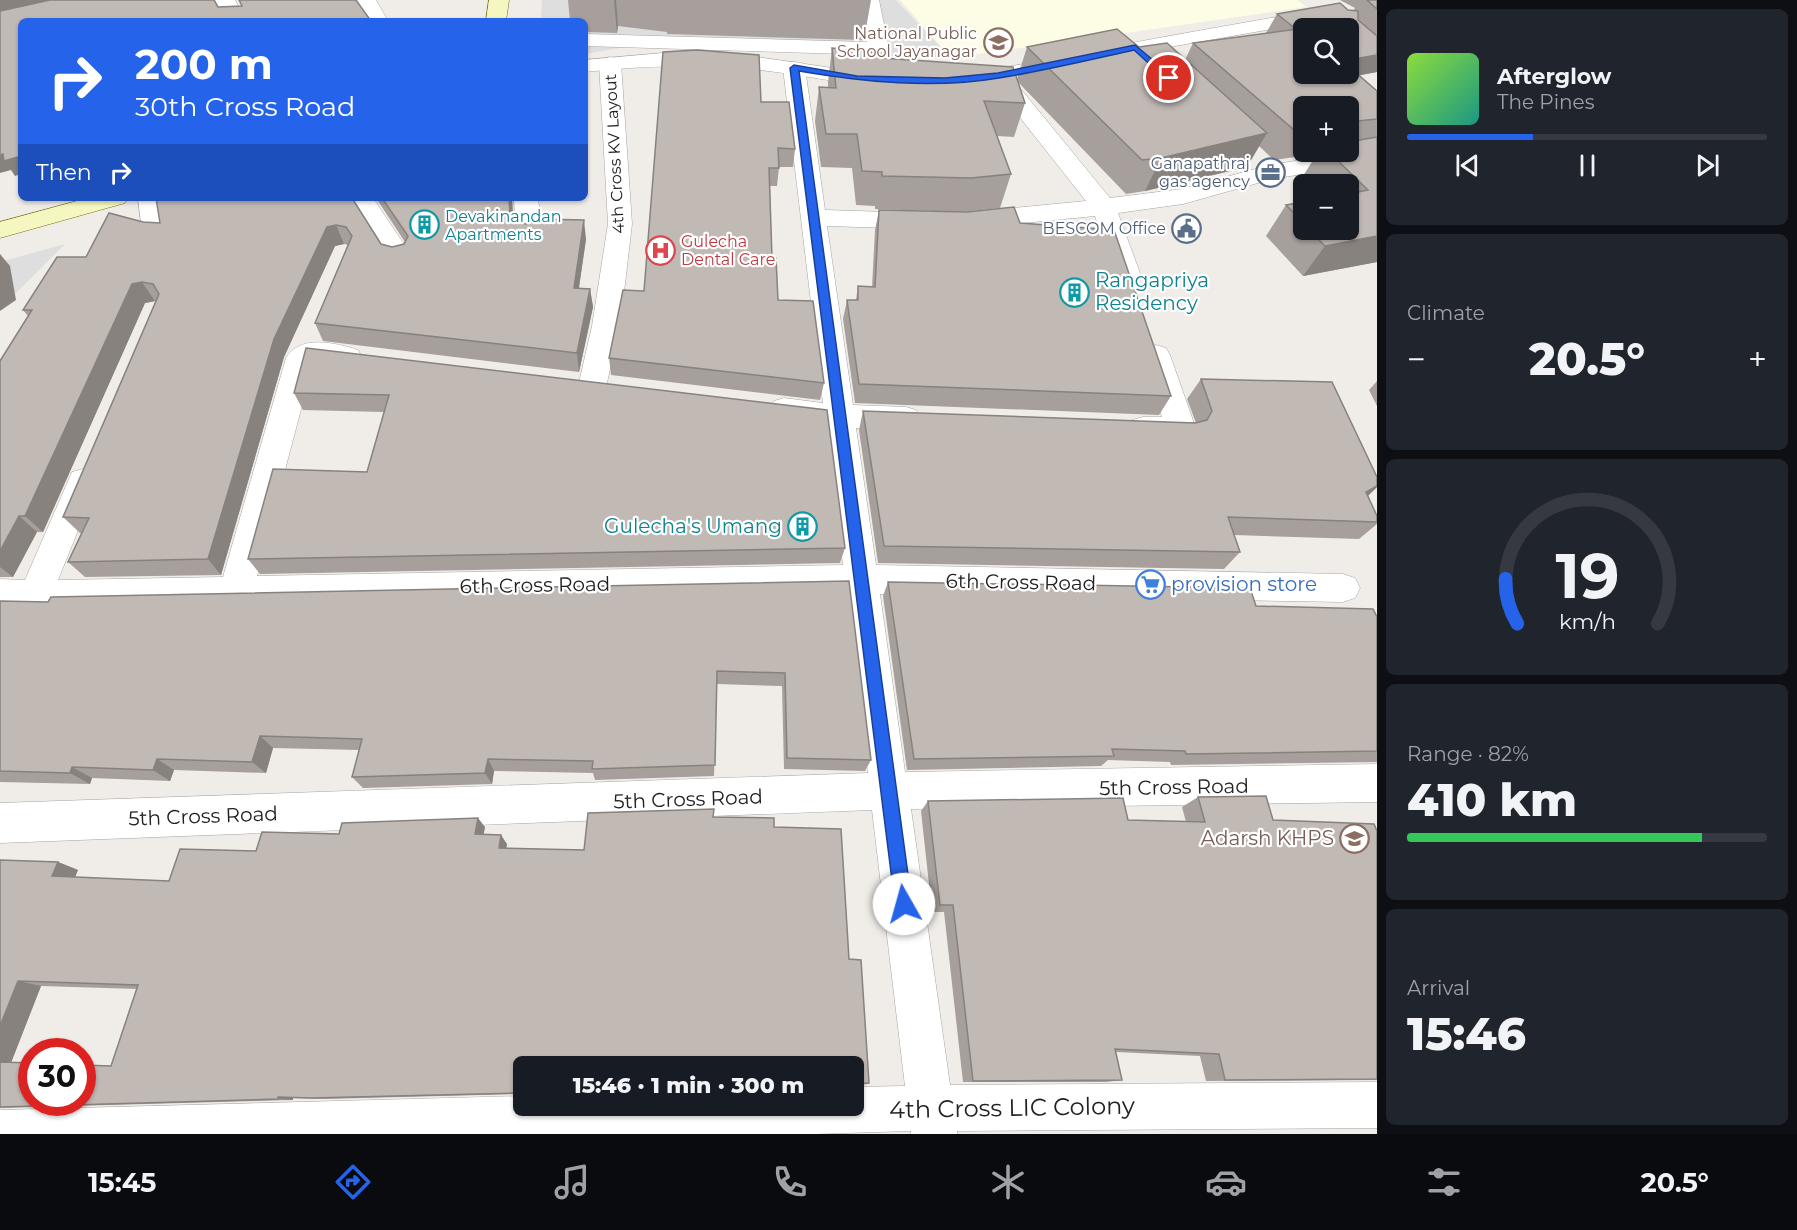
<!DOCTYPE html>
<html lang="en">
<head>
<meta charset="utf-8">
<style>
	:root { --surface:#171b24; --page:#20242c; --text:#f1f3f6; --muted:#9ea1a6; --line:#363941; --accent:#2563eb }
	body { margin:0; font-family:Montserrat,sans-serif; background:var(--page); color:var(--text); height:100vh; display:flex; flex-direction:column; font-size:22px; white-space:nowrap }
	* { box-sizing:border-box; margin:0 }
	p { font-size:20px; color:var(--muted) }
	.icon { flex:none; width:33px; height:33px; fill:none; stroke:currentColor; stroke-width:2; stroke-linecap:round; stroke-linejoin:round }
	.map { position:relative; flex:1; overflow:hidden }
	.side { display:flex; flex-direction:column; gap:9px; padding:9px; background:#0d0f14; width:420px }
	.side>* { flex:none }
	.banner { position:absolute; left:18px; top:18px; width:570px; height:183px; border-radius:9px; box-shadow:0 2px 4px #0004; background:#2563eb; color:#fff; overflow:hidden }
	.fabs { position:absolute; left:1293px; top:18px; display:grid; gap:12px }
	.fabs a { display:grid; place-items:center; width:66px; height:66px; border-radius:9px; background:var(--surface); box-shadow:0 2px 4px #0004; font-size:30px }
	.speed { position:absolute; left:18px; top:1038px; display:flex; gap:12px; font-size:30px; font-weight:700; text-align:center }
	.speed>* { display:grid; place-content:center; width:78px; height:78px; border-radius:50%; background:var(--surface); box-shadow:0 2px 4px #0004; line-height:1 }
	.speed .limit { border:9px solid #d22; background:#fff; color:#111 }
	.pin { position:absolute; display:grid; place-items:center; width:51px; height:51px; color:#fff; margin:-26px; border:3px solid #fff; border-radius:50%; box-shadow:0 2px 6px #0007 }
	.me { position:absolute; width:66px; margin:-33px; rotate:353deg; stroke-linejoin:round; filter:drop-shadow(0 0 4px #0008) }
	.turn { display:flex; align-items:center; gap:21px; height:126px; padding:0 18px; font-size:27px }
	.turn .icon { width:78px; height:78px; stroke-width:2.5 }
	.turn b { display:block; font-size:42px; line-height:51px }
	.then { display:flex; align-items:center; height:57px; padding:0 18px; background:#0003; gap:12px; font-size:22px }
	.big { font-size:45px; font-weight:800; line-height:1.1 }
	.side .card { flex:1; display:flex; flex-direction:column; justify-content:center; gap:9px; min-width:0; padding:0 21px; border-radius:9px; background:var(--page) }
	.side .dial { align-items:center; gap:0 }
	.dial svg { height:156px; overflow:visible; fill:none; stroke:var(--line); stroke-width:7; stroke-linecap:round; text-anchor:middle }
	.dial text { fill:var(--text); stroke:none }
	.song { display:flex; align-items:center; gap:18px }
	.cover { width:72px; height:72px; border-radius:9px; background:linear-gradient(135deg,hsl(90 70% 55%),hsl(170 70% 35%)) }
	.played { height:6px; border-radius:3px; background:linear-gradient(90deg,var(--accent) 35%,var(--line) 35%) }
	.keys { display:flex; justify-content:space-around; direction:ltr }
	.heat { display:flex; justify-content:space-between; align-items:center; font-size:33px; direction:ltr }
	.charge { height:9px; border-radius:4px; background:linear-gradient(90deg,#34c759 82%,var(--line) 0) }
	.trip { position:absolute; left:513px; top:1056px; width:351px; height:60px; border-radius:9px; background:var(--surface); box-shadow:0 2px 4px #0004; font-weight:800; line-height:60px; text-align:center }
	.tab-bar { display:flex; height:96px; justify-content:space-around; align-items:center; background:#090b0e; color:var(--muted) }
	.tab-bar .icon { width:42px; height:42px }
	.tab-bar .on { color:var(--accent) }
	.tab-bar b { font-size:27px; color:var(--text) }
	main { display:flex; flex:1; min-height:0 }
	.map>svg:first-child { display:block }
	.residential { fill:#dedede }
	.education { fill:#fdfce4 }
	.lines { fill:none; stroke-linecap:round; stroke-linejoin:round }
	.minor-casing { stroke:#a5a5a5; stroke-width:1 }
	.tertiary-casing { stroke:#a5a5a5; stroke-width:1 }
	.secondary-casing { stroke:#6b730c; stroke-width:1 }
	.minor { fill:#fff; fill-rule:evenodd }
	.tertiary { fill:#fff; fill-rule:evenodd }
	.secondary { fill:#f5f6c0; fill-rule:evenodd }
	.wall { fill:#a69f9b; fill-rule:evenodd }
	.shaded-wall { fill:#87827e }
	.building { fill:#c1b9b4; stroke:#87827e; stroke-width:1.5 }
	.route { fill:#2563eb; stroke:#184099; stroke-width:1.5 }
	.labels { text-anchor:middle; stroke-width:4.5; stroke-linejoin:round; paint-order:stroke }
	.far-education-label { font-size:16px; fill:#785e54; stroke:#fff; text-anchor:end }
	.far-street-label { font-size:16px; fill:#212121; stroke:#fff }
	.far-service-label { font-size:16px; fill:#4e5e75; stroke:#fff; text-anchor:end }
	.far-culture-label { font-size:16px; fill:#0d838f; stroke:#fff; text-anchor:start }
	.far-health-label { font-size:16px; fill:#be3a42; stroke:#fff; text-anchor:start }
	.culture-label { font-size:20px; fill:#0d838f; stroke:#fff; text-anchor:start }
	.street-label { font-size:20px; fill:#212121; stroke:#fff }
	.shop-label { font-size:20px; fill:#366cbe; stroke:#fff; text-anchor:start }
	.education-label { font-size:20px; fill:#785e54; stroke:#fff; text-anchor:end }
	.near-street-label { font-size:24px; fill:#212121; stroke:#fff }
</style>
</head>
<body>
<main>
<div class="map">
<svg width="1377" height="1134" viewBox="0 0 1377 1134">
	<rect width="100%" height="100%" fill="#f0ede8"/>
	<g class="residential">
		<polygon points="542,0 896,0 951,58 624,47 585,54 585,21 541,21"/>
		<polygon points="65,244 0,309 0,262"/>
	</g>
	<polygon class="education" points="900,0 1298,0 1306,7 951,58"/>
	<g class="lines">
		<defs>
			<g id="minor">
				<polygon points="215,0 235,0 246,21 226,21"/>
				<polygon points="356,0 376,0 388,21 368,21"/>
				<polygon points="859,0 879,0 889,49 886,53 879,55 585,46 585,34 867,42"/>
				<polygon points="610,57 617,59 621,63 632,224 620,326 606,387 602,395 592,398 582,395 578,387 592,326 608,224 599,63 603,59"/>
				<path d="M794,62L802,63L805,68L825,210L921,213L930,215L933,221L930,227L921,229L827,226L853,405L906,407L916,410L921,418L916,426L906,429L856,428L876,565L1343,574L1355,578L1360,588L1355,598L1343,602L880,594L905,772L1377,764V802L911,809L950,1085L1377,1082V1128L957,1131V1134H911V1131L814,1134H0V1110L524,1096V1106H854V1087L905,1086L872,810L0,843V803L868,773L846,594L0,609V579L25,580L72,472L83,469L94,472L98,481L58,580L223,577L286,358C300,334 336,343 358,350L362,357L358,364L348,367L313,364L257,576L843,565L826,425L774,417L769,409L774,401L784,398L823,403L783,68L786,63Z"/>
				<polygon points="998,70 1006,71 1110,198 1182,189 1270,165 1377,148 1377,162 1272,179 1183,204 1118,213 1140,273 1136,279 1127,282 1118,279 1114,273 1095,216 972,228 963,226 960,220 963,214 972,212 1086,201 987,76 990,71"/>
				<polygon points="138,198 162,198 168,231 164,237 155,239 146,237 142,231"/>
				<polygon points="349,198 373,198 412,256 408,262 399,264 390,262"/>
				<polygon points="514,198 538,198 542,233 538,239 529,241 520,239 516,233"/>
				<path d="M1156,345L1166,348L1170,355L1196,429L1192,437C1174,443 1150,442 1132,436L1128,428L1132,420L1143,417H1162L1142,355L1146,348Z"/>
			</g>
			<g id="tertiary">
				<path d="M1317,10L1324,12L1327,16L1324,20L1135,53L998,82L972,84L964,83L961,78L964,73C984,69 1004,68 1023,64C1121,44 1219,27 1317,10Z"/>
				<path d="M663,53L744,55L873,74L881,75L884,80L881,85L873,86C838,83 804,75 768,71C707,64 646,65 585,72V60Z"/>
			</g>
			<g id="secondary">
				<polygon points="489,0 509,0 506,21 486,21"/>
				<polygon points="88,198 128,198 125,203 0,238 0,222"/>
			</g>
		</defs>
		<use href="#minor" class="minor-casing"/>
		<use href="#tertiary" class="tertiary-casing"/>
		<use href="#secondary" class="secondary-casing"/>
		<use href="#minor" class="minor"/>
		<use href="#tertiary" class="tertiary"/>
		<use href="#secondary" class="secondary"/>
	</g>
	<g class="wall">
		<polygon points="568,0 871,0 864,40 667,34 667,32 618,26 617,33 585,32 585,21 570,21"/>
		<path d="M1340,0H1377V72L1359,75L1377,91V262L1303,276L1266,236L1286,205L1304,202V230H1348V184H1311L1303,176L1317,154L1274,160L1259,146L1247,167L1145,191L1126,194L1018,82L1025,103L1014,137L997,136L1011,174L1000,208L961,212L875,209V206L856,205L852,168L821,167L815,121L819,87L828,88V82L832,48L882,58L1017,79L1027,47H1139L1185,60L1193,43L1266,33L1277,14L1353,11L1355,8ZM1304,106H1348V152H1304Z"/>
		<polygon points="761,102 795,149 793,167 779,167 777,186 770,186 772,258 778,300 824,383 820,400 611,375 609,358 644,291"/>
		<polygon points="352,198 381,244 392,247 404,244 405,242 376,198 512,198 513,219 514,221 586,239 579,288 590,289 593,307 579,372 323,341 315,323 348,245 344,244 335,246 284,357 221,575 85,577 68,562 81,533 80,533 63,517 156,301 145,303 43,532 37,532 13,577 0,577 0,361 28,316 23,310 86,257 143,222 160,223"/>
		<polygon points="879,210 1020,223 1171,396 1159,415 855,403 843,319 847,300 856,300 858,286 872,287 875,230"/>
		<polygon points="306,348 845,548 840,563 260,574 248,559 367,472 384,412 303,410 294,393"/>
		<polygon points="1201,379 1377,477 1377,487 1368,496 1377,524 1359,539 1234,535 1240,552 1224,569 878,563 859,430 863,411 1196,423 1187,399"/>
		<polygon points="1377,381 1377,406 1369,390"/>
		<polygon points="849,581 871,760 865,771 784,769 782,686 717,684 714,776 595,780 593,773 494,771 492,784 363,788 352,777 359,750 273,748 266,773 174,770 170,781 92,778 90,784 0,782 0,601 48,602"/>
		<polygon points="888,582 1256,606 1377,617 1377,762 1171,765 1170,762 1108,760 1101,766 907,770 883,596"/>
		<polygon points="1198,797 1273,820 1377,831 1377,1080 1206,1081 1200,1056 1116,1052 1122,1080 1106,1082 963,1082 944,912 932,912 921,811 928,801 1128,820 1186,822 1182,807"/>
		<path d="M713,817L774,827L849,959L869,1083L858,1085V1089H854V1066H524L518,1094L325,1099L293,1098V1100L0,1108V860L58,862L78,870L75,877L169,881L256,851L339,834L485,827L483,835L507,844L506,848L584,850ZM41,986L137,989L111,1066L11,1062Z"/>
	</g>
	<g class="shaded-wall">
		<polygon points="0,0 53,0 0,12"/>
		<polygon points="614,0 616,0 618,26 617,33"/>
		<polygon points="1377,55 1377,72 1325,82 1348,74 1348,60"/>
		<polygon points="1267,133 1247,167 1145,191 1161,158"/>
		<polygon points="3,154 21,156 21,174 15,176 11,170 0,173 0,155"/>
		<polygon points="509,198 512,198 514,233 510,214"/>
		<polygon points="584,220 586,239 576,307 574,288"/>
		<polygon points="336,225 344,244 335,246 284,357 221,575 208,559 274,339 327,227"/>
		<polygon points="1377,236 1377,262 1303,276 1325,246"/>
		<polygon points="0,254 10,266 16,300 0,311"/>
		<polygon points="142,282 155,301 145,303 43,532 25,516 132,284"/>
		<polygon points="590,289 593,307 579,372 577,353"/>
		<polygon points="1377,486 1377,487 1361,502 1366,492"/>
		<polygon points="19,516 37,532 13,577 0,567 0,551"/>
		<polygon points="260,736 273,748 266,773 252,762"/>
		<polygon points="157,759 174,770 170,781 153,770"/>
		<polygon points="488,759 494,771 492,784 485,773"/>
		<polygon points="72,767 92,778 90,784 70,773"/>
		<polygon points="478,818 485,827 482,843 475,834"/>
		<polygon points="501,835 507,844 505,856 499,848"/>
		<polygon points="58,862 78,870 72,884 52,876"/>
		<polygon points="18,981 41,986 11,1063 0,1063 0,1026"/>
		<polygon points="278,1097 293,1098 293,1100 278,1099"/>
	</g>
	<g class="building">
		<polygon points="50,0 214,0 218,7 242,6 239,0 356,0 371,21 21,21 21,156 4,161 3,154 0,155 0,11"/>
		<polygon points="1367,0 1377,0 1377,9"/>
		<polygon points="1340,3 1348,10 1358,11 1358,20 1377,36 1377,55 1348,60 1348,28 1305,28 1296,29 1277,14"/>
		<polygon points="1304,28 1304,74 1348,74 1348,66 1377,91 1377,119 1348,122 1348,106 1304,106 1304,128 1293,129 1193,43 1305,28 1306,28"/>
		<polygon points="1117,29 1139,47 1167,43 1267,133 1161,158 1142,160 1027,47"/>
		<polygon points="832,48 881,53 882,58 1013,67 1025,103 984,101 1011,174 971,178 882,176 882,172 862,171 857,134 826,134 819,87 836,88"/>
		<polygon points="697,50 759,55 761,102 789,102 795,149 778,148 779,168 769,168 772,258 776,258 778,300 813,301 824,383 609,358 623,290 644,291 663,52"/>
		<polygon points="1377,137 1377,236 1325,246 1309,230 1348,230 1348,194 1368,190 1329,152 1348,152 1348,142"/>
		<polygon points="156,198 352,198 381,244 392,247 404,244 408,236 382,198 509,198 510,214 514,221 526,224 538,219 584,220 574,288 590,289 577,353 315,323 352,236 346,227 336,225 327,227 274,339 208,559 68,562 89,518 63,517 159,294 153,284 142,282 132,284 25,516 19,516 0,551 0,361 32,310 23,310 57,257 86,257 109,213 143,222 160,223"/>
		<polygon points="1304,202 1304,223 1286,205"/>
		<polygon points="1014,207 1020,223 1114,230 1171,396 859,384 847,300 858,300 858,286 875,287 879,210 967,212"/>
		<polygon points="306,348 827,410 845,548 248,559 273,469 367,472 389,395 294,393"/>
		<polygon points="1201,379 1332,382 1377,477 1377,486 1366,492 1377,516 1377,522 1228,517 1240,552 884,546 863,411 1195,423 1207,420 1212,411"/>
		<polygon points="849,581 871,760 787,758 785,673 717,671 715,765 592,769 593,761 488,759 485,773 352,777 362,739 260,736 252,762 157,759 153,770 72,767 70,773 0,771 0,601 48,602 51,597"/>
		<polygon points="888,582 1250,588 1256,606 1373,609 1377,617 1377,751 1186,754 1185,751 1112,749 1114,756 914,759"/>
		<polygon points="1266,796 1273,820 1374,824 1377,831 1377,1079 1225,1080 1219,1054 1115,1049 1122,1080 973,1081 953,905 940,905 928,801 1123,798 1128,820 1205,822 1198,797"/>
		<polygon points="714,809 713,817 774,818 774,827 841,829 849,959 861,960 869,1083 859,1084 858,1089 854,1089 854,1066 524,1066 524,1098 520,1098 518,1093 311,1098 278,1097 278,1099 0,1107 0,1062 32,1063 32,1102 82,1102 82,1065 111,1066 138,985 18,981 0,1026 0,860 58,862 52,876 169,881 180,849 256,851 262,832 339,834 342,823 478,818 475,834 501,835 499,848 584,850 588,813"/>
	</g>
	<path class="route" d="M1135,45L1172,76V79H1166L1134,50C1089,60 1044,71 999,78C933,89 864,82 799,71L912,904L910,910L904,913L898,910L895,904L790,68L794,65L857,76L945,78L998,73Z"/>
	<defs>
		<symbol id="school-ring" viewBox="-11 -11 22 22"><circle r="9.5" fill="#fff" stroke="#8d6e63" stroke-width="1.5"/><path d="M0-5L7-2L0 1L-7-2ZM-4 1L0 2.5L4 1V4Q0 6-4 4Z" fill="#8d6e63"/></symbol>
		<symbol id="office-ring" viewBox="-11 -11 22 22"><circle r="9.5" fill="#fff" stroke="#5c6f8a" stroke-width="1.5"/><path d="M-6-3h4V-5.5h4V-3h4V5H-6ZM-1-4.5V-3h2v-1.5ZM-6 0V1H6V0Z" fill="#5c6f8a"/></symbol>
		<symbol id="building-ring" viewBox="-11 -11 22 22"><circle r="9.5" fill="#fff" stroke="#0f9aa8" stroke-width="1.5"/><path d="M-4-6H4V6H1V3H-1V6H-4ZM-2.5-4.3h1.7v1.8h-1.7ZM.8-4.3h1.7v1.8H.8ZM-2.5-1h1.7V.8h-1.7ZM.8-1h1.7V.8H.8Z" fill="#0f9aa8"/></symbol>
		<symbol id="civic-ring" viewBox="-11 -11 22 22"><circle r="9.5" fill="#fff" stroke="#5c6f8a" stroke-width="1.5"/><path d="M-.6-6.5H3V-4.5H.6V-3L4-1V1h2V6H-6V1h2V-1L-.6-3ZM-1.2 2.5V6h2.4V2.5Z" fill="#5c6f8a"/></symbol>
		<symbol id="hospital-ring" viewBox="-11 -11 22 22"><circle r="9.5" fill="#fff" stroke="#e0444e" stroke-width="1.5"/><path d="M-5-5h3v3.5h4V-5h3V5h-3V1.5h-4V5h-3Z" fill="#e0444e"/></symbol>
		<symbol id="supermarket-ring" viewBox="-11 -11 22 22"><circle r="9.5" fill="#fff" stroke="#3f7fe0" stroke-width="1.5"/><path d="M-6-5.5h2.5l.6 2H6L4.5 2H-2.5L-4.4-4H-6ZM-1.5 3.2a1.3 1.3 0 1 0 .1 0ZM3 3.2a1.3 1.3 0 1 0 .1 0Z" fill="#3f7fe0"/></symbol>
	</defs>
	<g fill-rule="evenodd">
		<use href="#school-ring" x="982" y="26" width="33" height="33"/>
		<use href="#office-ring" x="1254" y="156" width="33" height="33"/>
		<use href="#building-ring" x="408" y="208" width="33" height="33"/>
		<use href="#civic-ring" x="1170" y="212" width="33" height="33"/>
		<use href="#hospital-ring" x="644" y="234" width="33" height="33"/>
		<use href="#building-ring" x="1058" y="276" width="33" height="33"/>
		<use href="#building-ring" x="786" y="510" width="33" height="33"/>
		<use href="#supermarket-ring" x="1134" y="568" width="33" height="33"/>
		<use href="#school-ring" x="1338" y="822" width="33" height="33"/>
	</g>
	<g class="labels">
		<g class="far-education-label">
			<text x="977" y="39">National Public<tspan x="977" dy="18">School Jayanagar</tspan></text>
		</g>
		<g class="far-street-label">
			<text transform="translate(614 154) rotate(-93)" y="6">4th Cross KV Layout</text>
		</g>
		<g class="far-service-label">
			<text x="1250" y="169">Ganapathraj<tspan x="1250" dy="18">gas agency</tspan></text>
			<text x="1166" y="234">BESCOM Office</text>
		</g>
		<g class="far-culture-label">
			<text x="445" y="222">Devakinandan<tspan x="445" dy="18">Apartments</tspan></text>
		</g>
		<g class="far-health-label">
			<text x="681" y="247">Gulecha<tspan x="681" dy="18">Dental Care</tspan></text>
		</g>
		<g class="culture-label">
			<text x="1095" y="287">Rangapriya<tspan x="1095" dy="23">Residency</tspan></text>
			<text x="782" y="533" text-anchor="end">Gulecha's Umang</text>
		</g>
		<g class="street-label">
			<text transform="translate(1021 582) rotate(1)" y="7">6th Cross Road</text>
			<text transform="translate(535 585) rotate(-1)" y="7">6th Cross Road</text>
			<text transform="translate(1174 787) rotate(-1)" y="7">5th Cross Road</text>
			<text transform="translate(688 799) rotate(-2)" y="7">5th Cross Road</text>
			<text transform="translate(203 816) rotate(-2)" y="7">5th Cross Road</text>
		</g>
		<g class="shop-label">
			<text x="1171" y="591">provision store</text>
		</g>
		<g class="education-label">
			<text x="1334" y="845">Adarsh KHPS</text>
		</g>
		<g class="near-street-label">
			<text transform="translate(1012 1108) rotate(-1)" y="8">4th Cross LIC Colony</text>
		</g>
	</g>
</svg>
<div class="fabs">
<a><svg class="icon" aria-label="search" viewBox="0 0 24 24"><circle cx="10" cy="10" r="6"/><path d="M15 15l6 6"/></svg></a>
<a>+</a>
<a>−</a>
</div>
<div class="speed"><div class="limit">30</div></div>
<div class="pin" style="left:1169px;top:78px;background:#d93025"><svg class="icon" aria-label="arrive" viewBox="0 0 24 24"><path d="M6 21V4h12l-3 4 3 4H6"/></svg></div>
<svg class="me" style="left:904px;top:904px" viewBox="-20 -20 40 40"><circle r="19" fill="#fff"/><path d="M0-13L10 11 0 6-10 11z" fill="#2563eb"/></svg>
<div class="trip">15:46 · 1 min · 300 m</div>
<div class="banner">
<div class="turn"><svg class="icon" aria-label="right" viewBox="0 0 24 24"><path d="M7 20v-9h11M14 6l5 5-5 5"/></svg><div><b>200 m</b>30th Cross Road</div></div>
<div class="then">Then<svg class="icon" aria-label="right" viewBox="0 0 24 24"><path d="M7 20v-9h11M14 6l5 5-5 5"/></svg></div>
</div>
</div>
<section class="side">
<div class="card">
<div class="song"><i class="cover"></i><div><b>Afterglow</b><p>The Pines</p></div></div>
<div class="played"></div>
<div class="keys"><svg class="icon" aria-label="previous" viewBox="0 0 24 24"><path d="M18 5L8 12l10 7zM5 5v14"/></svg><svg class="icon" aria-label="pause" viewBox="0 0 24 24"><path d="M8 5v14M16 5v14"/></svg><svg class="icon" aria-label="next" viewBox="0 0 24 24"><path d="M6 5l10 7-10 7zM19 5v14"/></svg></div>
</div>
<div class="card"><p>Climate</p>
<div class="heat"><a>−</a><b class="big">20.5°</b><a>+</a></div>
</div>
<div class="card dial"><svg viewBox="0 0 100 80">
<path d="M14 69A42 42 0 1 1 86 69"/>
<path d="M14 69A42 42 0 0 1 8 46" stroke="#2563eb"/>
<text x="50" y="56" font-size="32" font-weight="700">19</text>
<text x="50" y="72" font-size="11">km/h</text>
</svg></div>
<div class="card"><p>Range · 82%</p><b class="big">410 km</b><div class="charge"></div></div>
<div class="card"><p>Arrival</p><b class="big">15:46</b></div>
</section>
</main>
<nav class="tab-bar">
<b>15:45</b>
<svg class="icon on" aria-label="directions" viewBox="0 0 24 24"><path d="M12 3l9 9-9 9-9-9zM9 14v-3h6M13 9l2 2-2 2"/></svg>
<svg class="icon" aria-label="music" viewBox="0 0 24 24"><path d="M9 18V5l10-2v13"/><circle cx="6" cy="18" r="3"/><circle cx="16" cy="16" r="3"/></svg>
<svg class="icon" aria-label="phone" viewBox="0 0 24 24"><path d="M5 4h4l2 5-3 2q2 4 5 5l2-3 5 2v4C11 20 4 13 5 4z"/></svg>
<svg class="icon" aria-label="climate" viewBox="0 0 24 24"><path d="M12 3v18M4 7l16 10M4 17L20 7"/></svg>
<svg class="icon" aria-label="car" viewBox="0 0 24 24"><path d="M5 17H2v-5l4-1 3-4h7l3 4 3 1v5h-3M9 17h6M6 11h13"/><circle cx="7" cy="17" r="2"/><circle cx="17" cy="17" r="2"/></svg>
<svg class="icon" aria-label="filters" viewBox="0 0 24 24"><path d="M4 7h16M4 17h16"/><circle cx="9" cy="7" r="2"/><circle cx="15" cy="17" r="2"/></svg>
<b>20.5°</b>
</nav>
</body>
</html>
